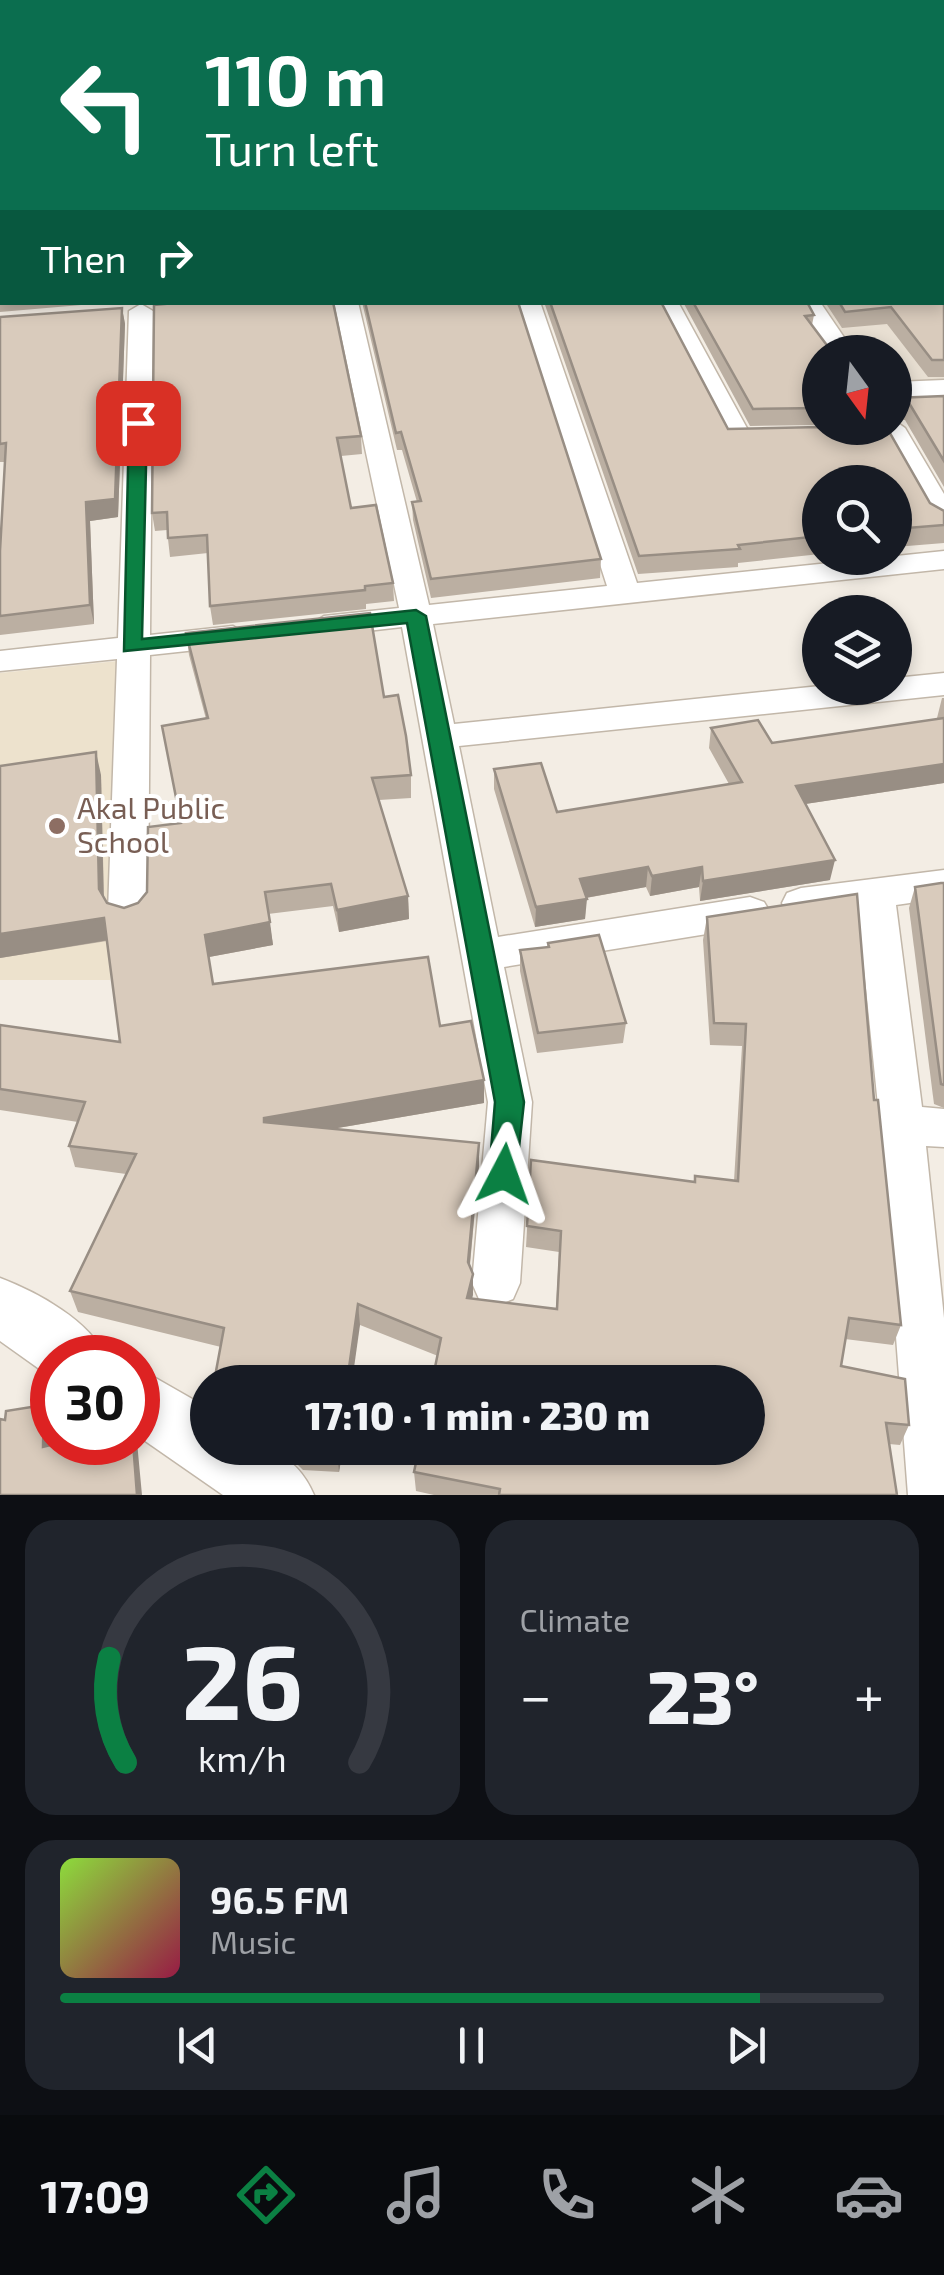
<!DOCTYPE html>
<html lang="en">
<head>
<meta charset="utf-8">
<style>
	:root { --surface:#171b24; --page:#20242c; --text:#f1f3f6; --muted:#9ea1a6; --line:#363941; --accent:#0b8043 }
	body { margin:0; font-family:"Exo 2",sans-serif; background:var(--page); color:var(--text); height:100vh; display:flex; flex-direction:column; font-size:38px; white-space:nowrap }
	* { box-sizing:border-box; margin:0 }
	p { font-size:32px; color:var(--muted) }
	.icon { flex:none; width:55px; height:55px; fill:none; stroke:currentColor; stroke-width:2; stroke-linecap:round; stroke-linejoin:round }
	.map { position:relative; height:1495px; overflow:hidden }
	.drawer { display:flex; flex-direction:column; gap:25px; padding:25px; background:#0d0f14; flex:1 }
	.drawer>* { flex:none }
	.guide { position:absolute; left:0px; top:0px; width:945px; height:305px; box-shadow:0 5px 15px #0003; background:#0b6e4f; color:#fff; overflow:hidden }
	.needle { width:65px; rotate:165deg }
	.fabs { position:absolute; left:802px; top:335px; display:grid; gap:20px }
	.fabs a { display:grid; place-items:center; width:110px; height:110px; border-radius:50%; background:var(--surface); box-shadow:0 5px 15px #0003; font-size:50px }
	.speed { position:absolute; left:30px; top:1335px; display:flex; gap:20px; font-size:50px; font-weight:700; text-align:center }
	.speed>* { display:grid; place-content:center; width:130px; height:130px; border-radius:50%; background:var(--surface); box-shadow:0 5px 15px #0003; line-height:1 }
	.speed .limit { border:15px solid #d22; background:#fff; color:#111 }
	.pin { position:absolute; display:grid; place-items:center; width:85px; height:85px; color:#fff; margin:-42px; border-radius:20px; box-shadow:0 5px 15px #0006 }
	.me { position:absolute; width:110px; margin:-55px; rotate:4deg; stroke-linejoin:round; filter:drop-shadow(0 0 8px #0008) }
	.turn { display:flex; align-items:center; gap:35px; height:210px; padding:0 40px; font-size:45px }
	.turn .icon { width:130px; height:130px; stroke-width:2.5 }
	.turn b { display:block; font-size:70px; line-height:85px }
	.then { display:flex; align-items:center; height:95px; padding:0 40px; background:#0003; gap:20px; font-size:38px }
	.big { font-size:75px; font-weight:800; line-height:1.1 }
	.drawer .card { flex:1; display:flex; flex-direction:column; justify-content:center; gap:15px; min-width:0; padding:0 35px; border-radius:30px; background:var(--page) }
	.drawer .dial { align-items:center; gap:0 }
	.dial svg { height:260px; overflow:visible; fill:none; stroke:var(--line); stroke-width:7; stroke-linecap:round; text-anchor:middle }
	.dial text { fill:var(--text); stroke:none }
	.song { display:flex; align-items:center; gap:30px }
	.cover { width:120px; height:120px; border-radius:15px; background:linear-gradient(135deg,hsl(90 70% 55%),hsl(340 70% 35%)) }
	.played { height:10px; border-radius:5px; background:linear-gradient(90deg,var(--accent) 85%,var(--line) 85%) }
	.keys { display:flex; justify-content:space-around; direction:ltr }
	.heat { display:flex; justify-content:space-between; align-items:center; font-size:55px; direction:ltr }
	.drawer .tiles { flex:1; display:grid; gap:25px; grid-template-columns:1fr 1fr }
	.card:last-child { grid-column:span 2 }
	.trip { position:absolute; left:190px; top:1365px; width:575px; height:100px; border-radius:50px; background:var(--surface); box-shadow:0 5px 15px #0003; font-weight:800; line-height:100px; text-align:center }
	.tab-bar { display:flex; height:160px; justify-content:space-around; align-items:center; background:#090b0e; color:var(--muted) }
	.tab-bar .icon { width:70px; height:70px }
	.tab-bar .active { color:var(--accent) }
	.tab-bar b { font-size:45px; color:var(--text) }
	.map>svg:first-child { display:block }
	.residential { fill:#e8dfd2 }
	.education { fill:#ede2cd }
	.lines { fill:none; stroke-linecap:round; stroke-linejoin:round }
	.minor-casing { stroke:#c2b7a9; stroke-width:3 }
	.tertiary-casing { stroke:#c2b7a9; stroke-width:3 }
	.minor { fill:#fff; fill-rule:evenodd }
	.tertiary { fill:#fff; fill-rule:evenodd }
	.wall { fill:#bbafa2 }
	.shaded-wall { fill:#988e84 }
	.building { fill:#d9cbbc; stroke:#988e84; stroke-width:2.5 }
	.route { fill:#0b8043; stroke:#07532c; stroke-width:2.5 }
	.education-dot { fill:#8d6e63; stroke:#fff; stroke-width:4 }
	.labels { text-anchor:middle; stroke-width:8; stroke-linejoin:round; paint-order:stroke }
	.education-label { font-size:30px; fill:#785e54; stroke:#fff; text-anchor:start }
</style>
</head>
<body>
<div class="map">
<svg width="944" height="1495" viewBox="0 0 944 1495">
	<rect width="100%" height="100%" fill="#f3ede4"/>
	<polygon class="residential" points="944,195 944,384 895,387 895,352 851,352 816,303 942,302"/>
	<polygon class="education" points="118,661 110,980 0,980 0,673"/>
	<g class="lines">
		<defs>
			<g id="minor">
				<rect x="942" y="31" width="2" height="10"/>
				<polygon points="334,302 358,302 429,605 607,586 516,302 540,302 637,583 944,551 944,569 433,624 454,724 820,686 895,688 895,678 944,673 944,695 459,746 498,937 750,897 764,902 770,912 764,922 750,927 504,967 532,1102 520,1283 513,1299 496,1306 479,1299 472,1283 488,1102 402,627 324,636 308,626 324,616 399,608"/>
				<polygon points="654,302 678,302 748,430 783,431 787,437 783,443 729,445"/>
				<polygon points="796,302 820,302 854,352 830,352"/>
				<polygon points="141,304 153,311 150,635 233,626 249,636 233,646 150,655 148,912 142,922 128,927 114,922 108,912 117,659 0,671 0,651 118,638 129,311"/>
				<polygon points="944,380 944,396 895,398 895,382"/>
				<polygon points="895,421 905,428 944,494 944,528 929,519 879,428 895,428"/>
				<polygon points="944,870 944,898 896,905 922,1107 944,1109 944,1147 926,1146 944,1318 944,1495 908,1495 880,1125 858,910 801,918 787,913 782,903 787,893 801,888"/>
			</g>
			<g id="tertiary">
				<polygon points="852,0 872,0 874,2 854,2"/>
				<polygon points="942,66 944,66 944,80 942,79"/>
				<path d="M0,1278C37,1292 91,1321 106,1358H52V1378L0,1341Z"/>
				<path d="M138,1368L208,1408V1448C256,1448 292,1444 314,1495H223L138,1436Z"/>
			</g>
		</defs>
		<use href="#minor" class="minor-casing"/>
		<use href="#tertiary" class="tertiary-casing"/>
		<use href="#minor" class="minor"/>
		<use href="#tertiary" class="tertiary"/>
	</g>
	<g class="wall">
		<polygon points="0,0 790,0 790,2 2,2 2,96 2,93 0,95"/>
		<polygon points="886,0 944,0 944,28 942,28 942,2 889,2"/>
		<polygon points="2,97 2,302 116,302 0,312 0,98"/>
		<polygon points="944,177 944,377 928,377 887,324 842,328 825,302 942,302"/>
		<polygon points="185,302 361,436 362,454 341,456 351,508 393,583 394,601 366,604 366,609 213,625 210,606 208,553 170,557 167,530 155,531 152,513"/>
		<polygon points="362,302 518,302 601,559 600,578 431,598 413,520 412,502 417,502 402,450 397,450"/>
		<polygon points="544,302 661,302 728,429 820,427 887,428 930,503 944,511 944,543 895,547 895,482 820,482 820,554 738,563 738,567 638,574"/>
		<polygon points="683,302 807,302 814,315 812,325 820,352 820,425 750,426"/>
		<polygon points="122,308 125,324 118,517 90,521 94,624 0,635 0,551 5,462 0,462 0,317"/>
		<polygon points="944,396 944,487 905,420 895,419 895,398"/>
		<polygon points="186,633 384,697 411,775 411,798 379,800 408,896 409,919 339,932 333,906 268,914 273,945 209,957 213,984 440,1026 484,1103 332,1129 479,1143 479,1165 470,1265 472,1298 556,1309 559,1252 526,1247 531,1160 694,1182 734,1181 742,1046 710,1045 703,940 707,917 874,1100 901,1325 893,1345 845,1339 841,1366 909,1425 900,1445 889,1444 897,1495 434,1495 416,1491 414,1472 438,1356 360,1325 221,1347 78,1312 70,1291 126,1174 75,1167 69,1146 78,1122 0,1110 0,1025 120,1042 107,941 0,958 0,766 101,775 104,898 107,903 124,908 138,903 147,892 180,823 206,719 189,655"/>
		<polygon points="942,698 944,698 944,783 805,804 830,880 700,901 699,887 650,896 646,887 586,898 585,919 535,927 494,789 494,769 557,812 729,784 709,748 711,728 772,743 938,719 937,718"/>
		<polygon points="944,883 944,1108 934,1104 909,908 915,887"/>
		<polygon points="548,943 626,1023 623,1043 537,1053 520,971 520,950 547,947"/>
		<polygon points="290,1448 343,1448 339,1472 303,1470 293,1460"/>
	</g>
	<g class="shaded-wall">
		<rect x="698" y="0" width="92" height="2"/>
		<polygon points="122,308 125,324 118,517 90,521 94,624 90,605 86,502"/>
		<polygon points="96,752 101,775 104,912 99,889"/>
		<polygon points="944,764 944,783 792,806 796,786"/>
		<polygon points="835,860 830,880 700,901 703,881"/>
		<polygon points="648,867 646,887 579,899 580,879"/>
		<polygon points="702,867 699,887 650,896 652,876"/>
		<polygon points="408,896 409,919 339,932 337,910"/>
		<polygon points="587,899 585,919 535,927 536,907"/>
		<polygon points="104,918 109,940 0,958 0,934"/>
		<polygon points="270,922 273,945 209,957 205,935"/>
		<polygon points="484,1080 484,1103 267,1140 264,1118"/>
		<polygon points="479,1143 479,1165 468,1283 468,1262"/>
		<polygon points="473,1274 473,1295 467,1319 467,1298"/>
		<polygon points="358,1304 360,1325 352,1382 347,1382"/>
		<polygon points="44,1405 51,1422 50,1465 43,1447"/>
		<polygon points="133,1442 137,1442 142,1495 137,1495"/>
		<polygon points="337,1448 343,1448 339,1472 337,1452"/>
	</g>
	<g class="building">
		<polygon points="3,0 698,0 703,2 3,2"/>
		<polygon points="906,0 944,0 944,14 942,14 942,2 909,2"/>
		<polygon points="2,9 2,35 2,30 0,31 0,10"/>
		<polygon points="2,43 2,95 0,83 0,45"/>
		<polygon points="2,97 2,155 2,144 0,144 0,98"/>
		<polygon points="2,158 2,206 1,192 0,193 0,160"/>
		<polygon points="942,176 944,177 944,360 932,360 891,307 845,312 839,302 942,302"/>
		<polygon points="2,207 2,295 0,296 0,208"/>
		<polygon points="185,302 333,302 361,436 337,438 351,508 376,505 393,583 365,586 365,590 210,606 207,535 168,538 167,512 152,513 154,305"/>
		<polygon points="365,302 518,302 601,559 431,579 412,502 421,501 401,432 396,433"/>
		<polygon points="550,302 661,302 728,429 820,427 887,428 930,503 944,511 944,525 895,529 895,482 820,482 820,536 738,545 740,549 639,556"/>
		<polygon points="693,302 807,302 814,315 805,316 832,352 820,352 820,408 753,409"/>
		<polygon points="122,308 115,499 86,502 90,605 0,616 0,551 6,443 0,444 0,317"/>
		<polygon points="944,396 944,461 909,403 896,401 895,406 895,398"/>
		<polygon points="370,613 384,697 398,695 406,736 411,775 372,778 408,896 337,910 331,884 265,892 270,922 205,935 213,984 428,957 440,1026 471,1021 484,1080 264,1118 264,1122 479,1143 468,1262 473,1274 467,1298 557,1309 561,1231 527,1226 531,1160 695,1182 695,1176 738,1181 746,1024 714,1023 707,917 857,894 874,1100 878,1100 901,1325 849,1318 841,1366 905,1379 909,1425 886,1423 897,1495 499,1495 500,1489 414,1472 419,1448 748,1448 748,1382 432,1382 441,1338 358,1304 347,1382 214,1382 224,1328 70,1291 136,1154 69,1146 85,1102 0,1089 0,1025 120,1042 104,918 0,934 0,766 96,752 99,889 107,903 124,908 138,903 147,892 148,827 181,823 162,726 208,718 186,633"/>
		<polygon points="944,718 944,764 796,786 835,860 703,881 702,867 652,876 648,867 580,879 587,899 536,907 494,769 541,763 557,812 742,782 711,728 758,720 772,743"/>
		<polygon points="941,883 944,883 944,1085 941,1084 915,887"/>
		<polygon points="599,935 626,1023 538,1033 520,950 549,947 548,943"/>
		<polygon points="44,1405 43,1447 63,1442 133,1442 137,1495 0,1495 0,1419 5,1420 6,1411"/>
		<polygon points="297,1448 337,1448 337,1452 299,1450"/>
	</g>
	<polygon class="route" points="138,418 147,423 142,639 416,610 426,616 524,1102 515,1184 504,1188 494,1184 489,1174 495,1102 407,623 124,651 129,423"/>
	<circle class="education-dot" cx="57" cy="826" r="10"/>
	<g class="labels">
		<g class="education-label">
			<text x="77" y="819">Akal Public<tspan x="77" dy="34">School</tspan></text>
		</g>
	</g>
</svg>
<div class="fabs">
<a><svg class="needle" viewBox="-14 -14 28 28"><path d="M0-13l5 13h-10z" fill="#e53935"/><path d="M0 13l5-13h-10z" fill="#9ea1a6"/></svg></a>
<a><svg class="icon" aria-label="search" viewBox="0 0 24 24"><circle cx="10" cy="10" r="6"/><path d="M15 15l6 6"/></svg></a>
<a><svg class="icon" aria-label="layers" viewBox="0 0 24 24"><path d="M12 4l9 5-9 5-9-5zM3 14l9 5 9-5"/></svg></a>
</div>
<div class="speed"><div class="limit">30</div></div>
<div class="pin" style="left:138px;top:423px;background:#d93025"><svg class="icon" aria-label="arrive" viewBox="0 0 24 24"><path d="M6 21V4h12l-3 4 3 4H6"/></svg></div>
<svg class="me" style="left:504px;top:1174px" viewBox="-20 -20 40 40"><path d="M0-17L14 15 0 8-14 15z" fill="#0b8043" stroke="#fff" stroke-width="4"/></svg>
<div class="trip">17:10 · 1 min · 230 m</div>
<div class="guide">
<div class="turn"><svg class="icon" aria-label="left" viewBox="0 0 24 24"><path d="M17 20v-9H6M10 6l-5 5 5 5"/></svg><div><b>110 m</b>Turn left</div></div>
<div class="then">Then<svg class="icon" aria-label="right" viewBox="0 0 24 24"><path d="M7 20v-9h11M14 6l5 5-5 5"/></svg></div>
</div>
</div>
<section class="drawer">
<div class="tiles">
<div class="card dial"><svg viewBox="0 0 100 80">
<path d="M14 69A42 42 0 1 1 86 69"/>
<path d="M14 69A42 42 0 0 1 9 37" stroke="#0b8043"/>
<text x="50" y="56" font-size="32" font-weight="700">26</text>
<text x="50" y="72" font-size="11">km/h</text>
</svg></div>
<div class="card"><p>Climate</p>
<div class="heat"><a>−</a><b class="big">23°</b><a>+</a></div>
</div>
<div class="card">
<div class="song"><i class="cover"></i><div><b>96.5 FM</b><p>Music</p></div></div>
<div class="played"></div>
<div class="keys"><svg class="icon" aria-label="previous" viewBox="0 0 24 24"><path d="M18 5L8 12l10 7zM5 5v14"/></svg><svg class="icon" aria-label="pause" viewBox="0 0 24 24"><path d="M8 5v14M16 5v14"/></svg><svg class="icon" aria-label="next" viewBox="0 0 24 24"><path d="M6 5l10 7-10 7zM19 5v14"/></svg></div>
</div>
</div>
</section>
<nav class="tab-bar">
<b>17:09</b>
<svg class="icon active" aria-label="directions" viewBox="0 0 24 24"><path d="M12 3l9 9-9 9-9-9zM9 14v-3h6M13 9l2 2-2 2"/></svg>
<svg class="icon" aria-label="music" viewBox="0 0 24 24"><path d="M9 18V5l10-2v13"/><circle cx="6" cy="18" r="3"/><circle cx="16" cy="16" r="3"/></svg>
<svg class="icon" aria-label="phone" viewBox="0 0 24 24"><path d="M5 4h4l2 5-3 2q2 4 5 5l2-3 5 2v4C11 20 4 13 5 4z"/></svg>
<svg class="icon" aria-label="climate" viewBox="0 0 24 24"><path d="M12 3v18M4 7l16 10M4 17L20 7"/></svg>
<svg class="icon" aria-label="car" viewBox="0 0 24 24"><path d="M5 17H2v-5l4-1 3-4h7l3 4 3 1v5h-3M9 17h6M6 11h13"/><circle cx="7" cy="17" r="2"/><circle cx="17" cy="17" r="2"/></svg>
</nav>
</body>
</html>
